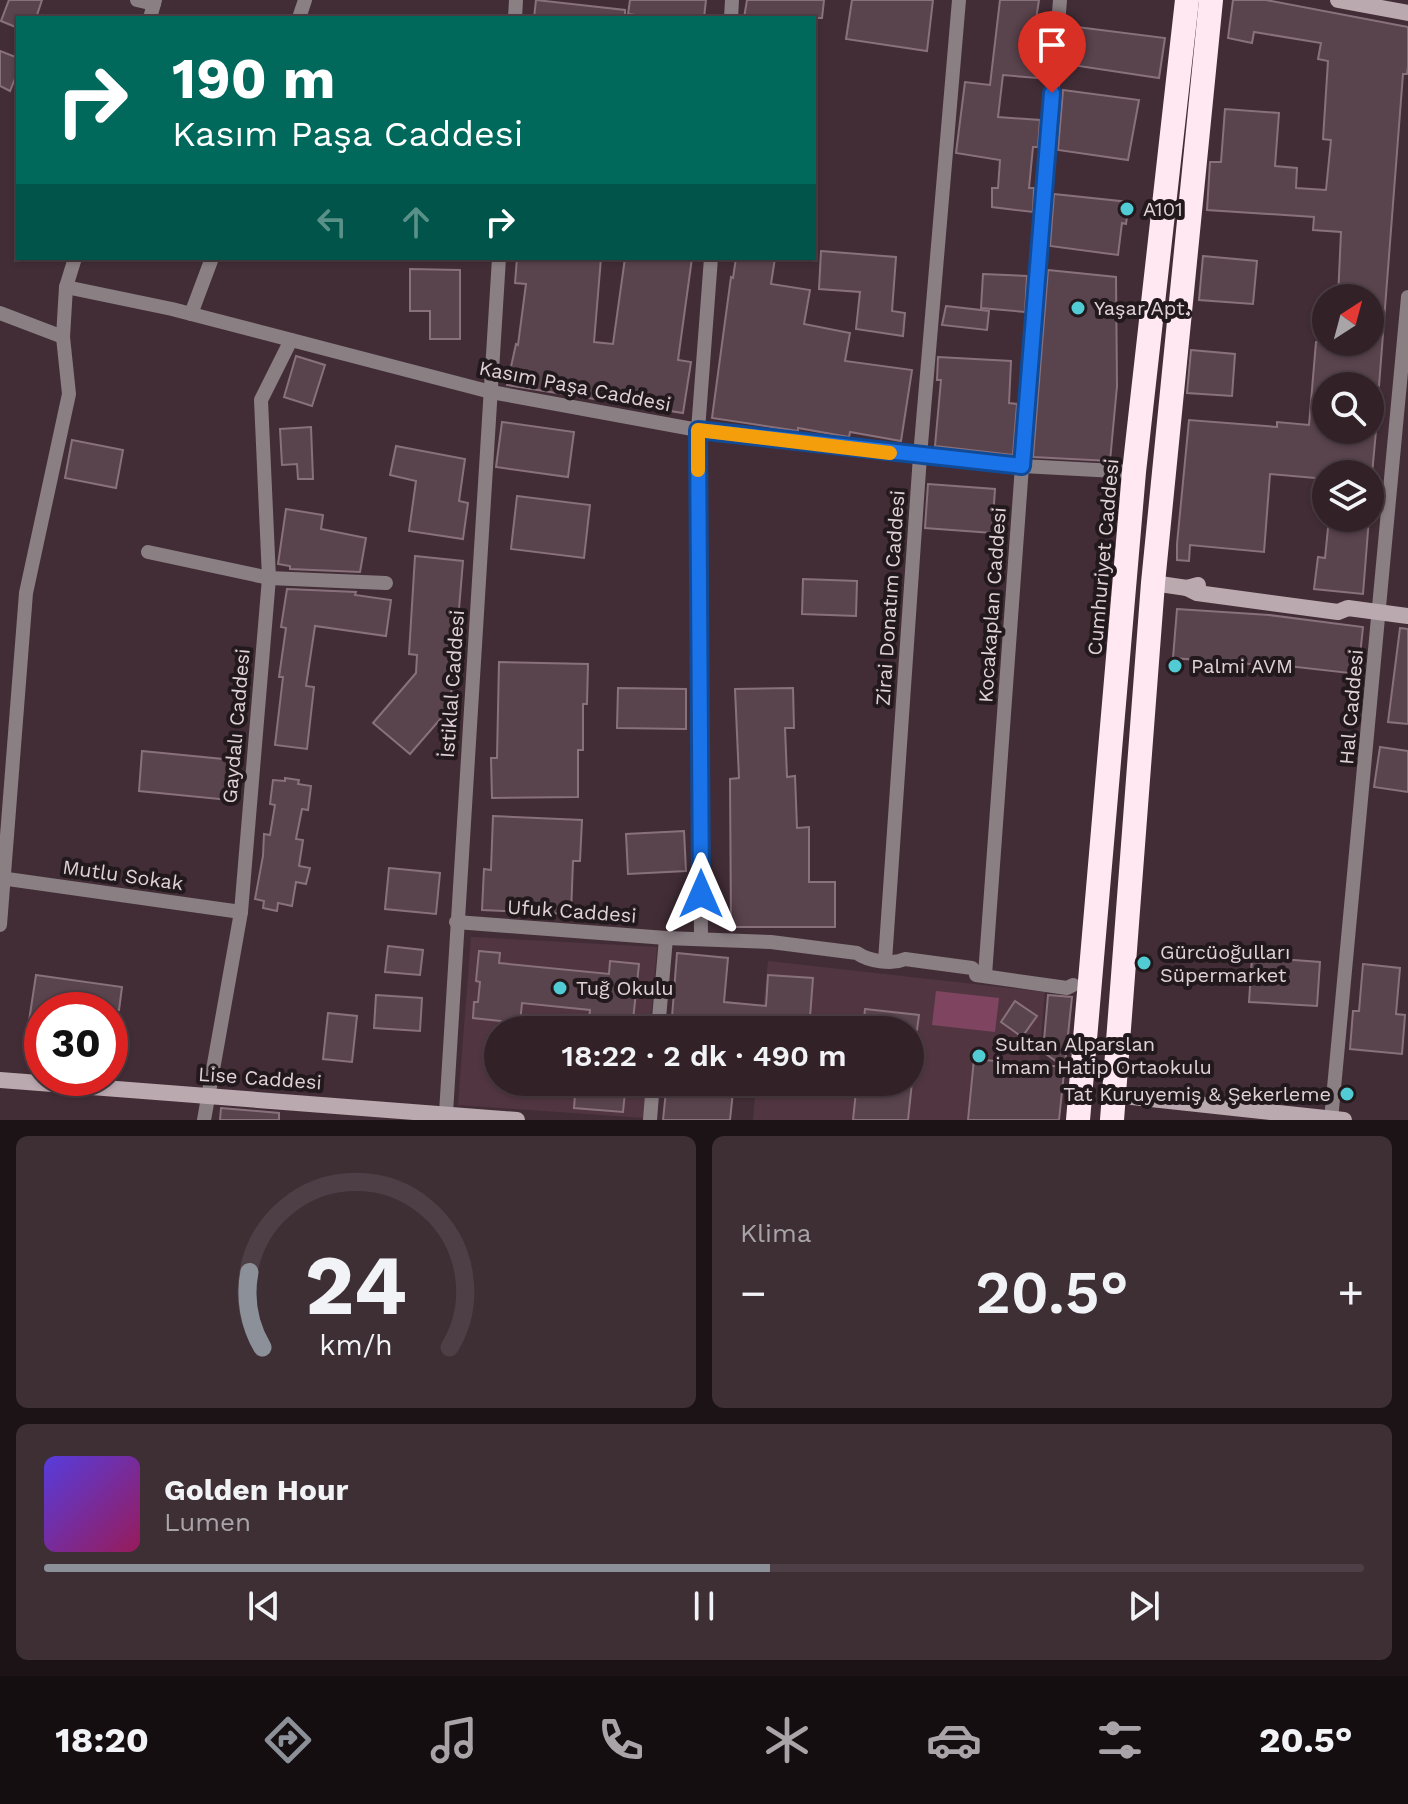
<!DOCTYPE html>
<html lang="tr">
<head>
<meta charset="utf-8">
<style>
	:root { --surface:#322228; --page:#3d2f34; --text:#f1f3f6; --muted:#a8a4a8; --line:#4d3f45; --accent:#8c9099 }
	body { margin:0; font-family:"Work Sans",sans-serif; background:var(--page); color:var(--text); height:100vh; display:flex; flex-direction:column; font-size:30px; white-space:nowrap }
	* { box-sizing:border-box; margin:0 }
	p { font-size:26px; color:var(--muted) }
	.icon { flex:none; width:44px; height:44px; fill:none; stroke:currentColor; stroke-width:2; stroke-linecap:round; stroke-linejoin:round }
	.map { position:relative; height:1120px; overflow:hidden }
	.drawer { display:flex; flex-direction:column; gap:16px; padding:16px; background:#1c1316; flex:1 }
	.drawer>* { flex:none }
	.guide { position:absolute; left:16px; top:16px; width:800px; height:244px; border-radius:0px; box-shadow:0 2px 6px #0004,0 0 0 2px var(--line); background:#00695c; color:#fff; overflow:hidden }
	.needle { width:52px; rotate:36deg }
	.fabs { position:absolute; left:1312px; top:284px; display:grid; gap:16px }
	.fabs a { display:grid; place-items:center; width:72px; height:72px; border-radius:50%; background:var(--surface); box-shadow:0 2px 6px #0004,0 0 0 2px var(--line); font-size:40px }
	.speed { position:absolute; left:24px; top:992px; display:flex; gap:16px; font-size:40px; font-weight:700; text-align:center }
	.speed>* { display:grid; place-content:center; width:104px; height:104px; border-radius:50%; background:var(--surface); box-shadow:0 2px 6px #0004,0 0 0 2px var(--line); line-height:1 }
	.speed .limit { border:12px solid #d22; background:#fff; color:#111 }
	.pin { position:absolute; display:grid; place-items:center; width:68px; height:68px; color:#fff; margin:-82px -34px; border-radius:50% 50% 50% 0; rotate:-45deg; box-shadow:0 0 8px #0007 }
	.pin .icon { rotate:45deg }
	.me { position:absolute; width:88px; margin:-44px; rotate:0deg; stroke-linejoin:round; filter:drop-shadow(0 0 6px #0008) }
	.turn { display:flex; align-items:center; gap:28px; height:168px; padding:0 24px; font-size:36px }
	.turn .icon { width:104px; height:104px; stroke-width:2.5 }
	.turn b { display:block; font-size:56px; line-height:68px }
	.lanes { display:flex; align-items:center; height:76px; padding:0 24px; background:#0003; justify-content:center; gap:40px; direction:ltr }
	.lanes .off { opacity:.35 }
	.big { font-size:60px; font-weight:600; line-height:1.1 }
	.drawer .widget { flex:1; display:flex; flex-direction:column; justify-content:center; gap:12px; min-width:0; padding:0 28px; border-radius:12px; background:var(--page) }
	.drawer .dial { align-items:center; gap:0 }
	.dial svg { height:208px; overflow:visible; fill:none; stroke:var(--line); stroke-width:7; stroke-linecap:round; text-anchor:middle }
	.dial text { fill:var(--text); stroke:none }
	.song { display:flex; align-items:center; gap:24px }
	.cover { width:96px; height:96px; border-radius:12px; background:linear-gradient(135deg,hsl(250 70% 55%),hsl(330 70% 35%)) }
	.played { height:8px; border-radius:4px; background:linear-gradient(90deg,var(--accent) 55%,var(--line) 55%) }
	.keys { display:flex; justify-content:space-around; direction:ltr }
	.heat { display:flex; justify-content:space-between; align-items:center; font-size:44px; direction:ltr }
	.drawer .tiles { flex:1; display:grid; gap:16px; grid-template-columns:1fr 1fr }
	.widget:last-child { grid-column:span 2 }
	.trip { position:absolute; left:484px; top:1016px; width:440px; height:80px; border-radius:40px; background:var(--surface); box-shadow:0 2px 6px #0004,0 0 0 2px var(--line); font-weight:600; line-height:80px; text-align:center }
	.dock { display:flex; height:128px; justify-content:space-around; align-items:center; background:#140e10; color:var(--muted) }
	.dock .icon { width:56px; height:56px }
	.dock .on { color:var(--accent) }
	.dock b { font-size:36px; color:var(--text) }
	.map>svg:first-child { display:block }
	.built { fill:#513642 }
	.green { fill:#7f4560 }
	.building { fill:#59434d; stroke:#89717b; stroke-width:2 }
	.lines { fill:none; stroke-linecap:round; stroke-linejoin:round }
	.street { stroke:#8a7f83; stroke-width:14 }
	.secondary { stroke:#bba9b0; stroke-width:16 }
	.highway { stroke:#ffe8f1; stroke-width:24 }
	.route-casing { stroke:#114b97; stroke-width:20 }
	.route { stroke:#1a73e8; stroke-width:14 }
	.slow { stroke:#f59e0b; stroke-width:14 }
	.poi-dot { fill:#51ccd4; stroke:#22191d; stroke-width:3 }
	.labels { text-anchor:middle; stroke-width:8; stroke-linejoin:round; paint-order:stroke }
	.poi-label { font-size:20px; fill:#e0d2d7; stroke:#22191d; text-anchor:start }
	.street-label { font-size:20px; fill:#e0d2d7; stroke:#22191d }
</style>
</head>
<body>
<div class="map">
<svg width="1408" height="1120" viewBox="0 0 1408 1120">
	<rect width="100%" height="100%" fill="#422d36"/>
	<g class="built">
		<polygon points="471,937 657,947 650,1030 498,1030 498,1082 646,1082 644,1118 458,1105"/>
		<polygon points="768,961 1045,992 1034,1120 753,1120 756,1082 910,1082 910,1030 761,1030"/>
	</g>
	<polygon class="green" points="936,991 999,998 995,1032 932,1025"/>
	<g class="building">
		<polygon points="9,0 42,0 36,18 18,18 18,28 1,21"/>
		<polygon points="536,0 625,10 625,18 534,18"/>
		<polygon points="630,0 706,0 704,18 658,18 628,14"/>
		<polygon points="747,0 824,0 822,18 744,18"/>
		<polygon points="852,0 933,0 927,51 846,39"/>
		<polygon points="1000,0 1039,0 1035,26 1042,26 1037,78 1003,75 998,117 1040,120 1038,147 1033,147 1029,188 1034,188 1033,212 992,207 992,188 998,188 1000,160 956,153 965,82 990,85"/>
		<polygon points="1233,0 1266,0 1408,27 1408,66 1407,74 1403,74 1379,386 1326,386 1326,430 1376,431 1372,474 1326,474 1326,479 1270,474 1264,552 1190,545 1189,561 1177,560 1177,544 1189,420 1277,427 1277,422 1309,425 1316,342 1370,342 1370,298 1338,298 1341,232 1313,230 1314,217 1207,210 1210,162 1221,162 1225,109 1279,113 1275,166 1297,168 1296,188 1326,190 1331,140 1323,139 1328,61 1318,59 1321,43 1254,32 1252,43 1228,38"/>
		<polygon points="1077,27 1165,38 1159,78 1072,65"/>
		<polygon points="0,51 18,58 18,71 10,91 0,86"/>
		<polygon points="1063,90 1139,100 1128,160 1058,150"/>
		<polygon points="1054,194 1129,202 1126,224 1122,223 1118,255 1050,246"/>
		<polygon points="821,251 896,257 892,311 905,313 903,336 856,329 860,292 819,289"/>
		<polygon points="1203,256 1257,261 1253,304 1199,300"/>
		<polygon points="517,258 601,258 594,342 613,344 625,258 692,258 678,360 691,362 683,413 507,385 516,344 518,345 526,284 515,283"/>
		<polygon points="736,258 775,258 771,284 810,290 804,324 850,333 845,361 912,370 901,441 850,432 849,437 798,428 798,431 712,418 731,277 733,278"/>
		<polygon points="410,269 460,270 460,339 430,339 430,311 410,311"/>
		<polygon points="1048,270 1116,277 1117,386 1110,461 1033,457"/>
		<polygon points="983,274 1027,276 1025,312 981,308"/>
		<polygon points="946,306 989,311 987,330 942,325"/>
		<polygon points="1191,350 1235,354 1232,396 1187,393"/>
		<polygon points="296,356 325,365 312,406 284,397"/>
		<polygon points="938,357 1011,361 1009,403 1017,404 1013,455 935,446 941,380 937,380"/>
		<polygon points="502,422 574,432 568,477 496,467"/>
		<polygon points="311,427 313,479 298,479 297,464 282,465 280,429"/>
		<polygon points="72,440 123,450 116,488 65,478"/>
		<polygon points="396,446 465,459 459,501 468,503 463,539 409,531 416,481 390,475"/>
		<polygon points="928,484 995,489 992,533 925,528"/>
		<polygon points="517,496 590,505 584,558 511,549"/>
		<polygon points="286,509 323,515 321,529 366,538 360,572 290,569 290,566 278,564"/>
		<polygon points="1329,518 1369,518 1363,594 1314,589 1318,557 1325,558"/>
		<polygon points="415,556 463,561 459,609 456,609 451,697 456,701 410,754 373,723 416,673 417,655 409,654"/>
		<polygon points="803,579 857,581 856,616 802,614"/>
		<polygon points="287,589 356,592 355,595 391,600 386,636 315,626 306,686 314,687 307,749 275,745 283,677 279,677 286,628 281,627"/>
		<polygon points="1177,609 1269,615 1363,627 1358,674 1262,663 1262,665 1173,658"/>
		<polygon points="1400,628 1408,629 1408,724 1388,722"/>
		<polygon points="499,662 588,664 587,704 583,704 583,750 578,750 578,797 492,798 491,758 497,758"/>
		<polygon points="618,688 686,689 686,729 617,728"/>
		<polygon points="793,688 794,728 785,728 787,777 795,776 797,828 809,827 809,882 835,882 835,927 731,927 730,779 739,778 735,689"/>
		<polygon points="1380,747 1408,751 1408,792 1374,787"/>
		<polygon points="142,751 233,760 229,800 139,791"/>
		<polygon points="285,778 299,780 298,784 311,786 308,810 302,809 296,839 303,840 299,866 310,868 306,884 296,882 292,906 278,903 277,911 263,908 264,901 255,899 263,856 264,834 270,835 275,805 270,804 273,780 285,781"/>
		<polygon points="493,816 582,820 580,861 573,861 571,914 482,910 484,869 491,870"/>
		<polygon points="684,831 686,871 628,874 626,834"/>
		<polygon points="389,868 440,873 436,914 385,909"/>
		<polygon points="388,946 423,950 420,975 385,972"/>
		<polygon points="479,951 500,953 499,963 609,974 610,961 639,964 632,1030 588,1027 590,1010 522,1003 520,1023 473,1018 474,1002 478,1002 480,982 476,981"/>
		<polygon points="677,953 728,958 724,1002 766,1006 768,975 813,978 809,1030 671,1030"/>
		<polygon points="1252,957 1320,962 1317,1006 1249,1002"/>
		<polygon points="1363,964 1400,968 1396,1014 1405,1015 1402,1054 1350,1049 1353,1011 1359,1011"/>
		<polygon points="36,975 122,987 119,1010 42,1010 42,1023 29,1021"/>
		<polygon points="376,995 422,998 420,1031 374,1028"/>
		<polygon points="1048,995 1072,997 1059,1120 968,1120 974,1059 1064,1067 1043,1052"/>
		<polygon points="1015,1001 1037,1016 1022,1037 1001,1022"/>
		<polygon points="865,1009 919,1015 917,1030 863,1030"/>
		<polygon points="328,1013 357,1016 352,1062 323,1059"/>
		<polygon points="576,1082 626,1082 623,1112 574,1108"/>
		<polygon points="667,1082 734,1082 730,1120 663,1120"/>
		<polygon points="857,1082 912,1082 908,1120 853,1120"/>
		<polygon points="221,1108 279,1113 279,1120 220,1120"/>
	</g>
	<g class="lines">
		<g class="street">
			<polyline points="137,0 154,4"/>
			<polyline points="150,18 155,0"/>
			<polyline points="299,18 305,0"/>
			<polyline points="515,18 516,0"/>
			<polyline points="731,18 732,0"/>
			<polyline points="66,287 172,309 491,392 698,430 1022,466 1134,472"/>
			<polyline points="0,313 63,337"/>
			<polyline points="191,314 212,258"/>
			<polyline points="148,552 269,578 386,583"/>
			<polyline points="0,878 241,912"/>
			<path d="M456,922L666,938L771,942L857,953C868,961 892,965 905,959L972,968L978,974"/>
			<polyline points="0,925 26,593 69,394 63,337 66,287 75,258"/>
			<polyline points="701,939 698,430 711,258"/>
			<polyline points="885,961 920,456 959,0"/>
			<polyline points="976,975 1067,988 1073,985"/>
			<polyline points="985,975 1022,466 1060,0"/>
			<polyline points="658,1030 666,938"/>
			<polyline points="446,1113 499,258"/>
			<polyline points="204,1120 241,912 269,578 261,400 291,340"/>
			<polyline points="650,1120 653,1082"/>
			<polyline points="1331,1120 1408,297"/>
		</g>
		<g class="secondary">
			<polyline points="1338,0 1408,13"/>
			<polyline points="1153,583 1187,588 1198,585"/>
			<polyline points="1187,588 1197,593 1338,612 1348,608 1408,616"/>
			<polyline points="0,1080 517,1120"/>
			<polyline points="1114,1095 1344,1120"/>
		</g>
		<g class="highway">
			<polyline points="1078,1120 1134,472 1187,0"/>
			<polyline points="1112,1120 1153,583 1211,0"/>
		</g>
	</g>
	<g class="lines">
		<defs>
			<polyline id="route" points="701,894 698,430 1022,466 1052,93"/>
		</defs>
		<use href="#route" class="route-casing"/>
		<use href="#route" class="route"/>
		<polyline class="slow" points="698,470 698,430 890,453"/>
	</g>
	<g class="poi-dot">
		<circle cx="1127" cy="209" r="8"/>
		<circle cx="1078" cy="308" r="8"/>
		<circle cx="1175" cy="666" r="8"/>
		<circle cx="1144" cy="963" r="8"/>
		<circle cx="560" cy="988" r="8"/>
		<circle cx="979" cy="1056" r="8"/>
		<circle cx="1347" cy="1094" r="8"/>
	</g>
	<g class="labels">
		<g class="poi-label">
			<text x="1143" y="216">A101</text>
			<text x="1094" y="315">Yaşar Apt.</text>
			<text x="1191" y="673">Palmi AVM</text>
			<text x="1160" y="959">Gürcüoğulları<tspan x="1160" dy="23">Süpermarket</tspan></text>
			<text x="576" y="995">Tuğ Okulu</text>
			<text x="995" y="1051">Sultan Alparslan<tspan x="995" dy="23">İmam Hatip Ortaokulu</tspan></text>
			<text x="1331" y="1101" text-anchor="end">Tat Kuruyemiş &amp; Şekerleme</text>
		</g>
		<g class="street-label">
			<text transform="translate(575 386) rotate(11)" y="7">Kasım Paşa Caddesi</text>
			<text transform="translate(1103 557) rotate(-85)" y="7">Cumhuriyet Caddesi</text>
			<text transform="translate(890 598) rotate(-86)" y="7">Zirai Donatım Caddesi</text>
			<text transform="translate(992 605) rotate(-86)" y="7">Kocakaplan Caddesi</text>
			<text transform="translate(452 684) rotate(-86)" y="7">İstiklal Caddesi</text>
			<text transform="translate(1351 707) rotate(-85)" y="7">Hal Caddesi</text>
			<text transform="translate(236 726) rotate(-85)" y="7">Gaydalı Caddesi</text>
			<text transform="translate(123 875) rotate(8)" y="7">Mutlu Sokak</text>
			<text transform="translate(572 911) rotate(4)" y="7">Ufuk Caddesi</text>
			<text transform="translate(260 1078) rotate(4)" y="7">Lise Caddesi</text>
		</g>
	</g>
</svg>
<div class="fabs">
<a><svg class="needle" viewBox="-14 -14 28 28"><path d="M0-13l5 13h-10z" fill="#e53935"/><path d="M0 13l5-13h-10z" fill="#a8a4a8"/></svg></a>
<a><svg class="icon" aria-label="search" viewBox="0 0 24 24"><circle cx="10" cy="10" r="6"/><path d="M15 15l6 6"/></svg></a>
<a><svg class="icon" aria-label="layers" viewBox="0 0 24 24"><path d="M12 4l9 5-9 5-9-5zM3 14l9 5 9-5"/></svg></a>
</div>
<div class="speed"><div class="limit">30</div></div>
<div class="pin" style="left:1052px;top:93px;background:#d93025"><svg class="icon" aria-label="arrive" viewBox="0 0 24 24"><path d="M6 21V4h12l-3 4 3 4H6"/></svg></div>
<svg class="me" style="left:701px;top:894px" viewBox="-20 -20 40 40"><path d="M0-17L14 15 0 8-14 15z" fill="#1a73e8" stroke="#fff" stroke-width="4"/></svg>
<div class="trip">18:22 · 2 dk · 490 m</div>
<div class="guide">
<div class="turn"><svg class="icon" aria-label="right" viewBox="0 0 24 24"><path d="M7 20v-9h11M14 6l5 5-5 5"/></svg><div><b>190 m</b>Kasım Paşa Caddesi</div></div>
<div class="lanes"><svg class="icon off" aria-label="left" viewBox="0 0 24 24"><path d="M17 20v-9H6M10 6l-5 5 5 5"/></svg><svg class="icon off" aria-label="ahead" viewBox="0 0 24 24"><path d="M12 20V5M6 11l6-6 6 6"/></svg><svg class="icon" aria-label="right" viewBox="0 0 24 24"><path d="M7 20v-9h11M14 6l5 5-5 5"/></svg></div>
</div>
</div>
<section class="drawer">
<div class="tiles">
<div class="widget dial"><svg viewBox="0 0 100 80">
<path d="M14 69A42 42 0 1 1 86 69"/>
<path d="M14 69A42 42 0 0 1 9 40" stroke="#8c9099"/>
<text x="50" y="56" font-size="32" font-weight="700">24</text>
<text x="50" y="72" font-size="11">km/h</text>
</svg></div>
<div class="widget"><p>Klima</p>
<div class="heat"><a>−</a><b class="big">20.5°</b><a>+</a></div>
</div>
<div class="widget">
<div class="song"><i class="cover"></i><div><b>Golden Hour</b><p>Lumen</p></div></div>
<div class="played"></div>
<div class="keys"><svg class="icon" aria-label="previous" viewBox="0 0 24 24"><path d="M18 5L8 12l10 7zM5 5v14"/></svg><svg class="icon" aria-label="pause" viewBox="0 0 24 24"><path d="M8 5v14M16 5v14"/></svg><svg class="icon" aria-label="next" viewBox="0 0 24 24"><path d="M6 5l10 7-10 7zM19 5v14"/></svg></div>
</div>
</div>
</section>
<nav class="dock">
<b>18:20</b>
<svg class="icon on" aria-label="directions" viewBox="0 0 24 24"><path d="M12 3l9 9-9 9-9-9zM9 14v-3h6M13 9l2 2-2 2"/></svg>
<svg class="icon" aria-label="music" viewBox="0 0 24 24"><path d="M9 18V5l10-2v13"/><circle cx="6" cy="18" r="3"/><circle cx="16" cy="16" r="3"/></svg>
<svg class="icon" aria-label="phone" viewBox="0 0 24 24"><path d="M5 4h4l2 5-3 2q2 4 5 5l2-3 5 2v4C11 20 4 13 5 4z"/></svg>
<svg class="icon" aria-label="climate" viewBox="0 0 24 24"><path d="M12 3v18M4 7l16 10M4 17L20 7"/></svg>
<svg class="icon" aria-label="car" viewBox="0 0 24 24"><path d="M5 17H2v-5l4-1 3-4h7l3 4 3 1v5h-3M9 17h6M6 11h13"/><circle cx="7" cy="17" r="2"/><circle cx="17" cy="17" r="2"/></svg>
<svg class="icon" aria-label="filters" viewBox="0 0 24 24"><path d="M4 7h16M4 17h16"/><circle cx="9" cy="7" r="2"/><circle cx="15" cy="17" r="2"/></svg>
<b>20.5°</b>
</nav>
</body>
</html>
